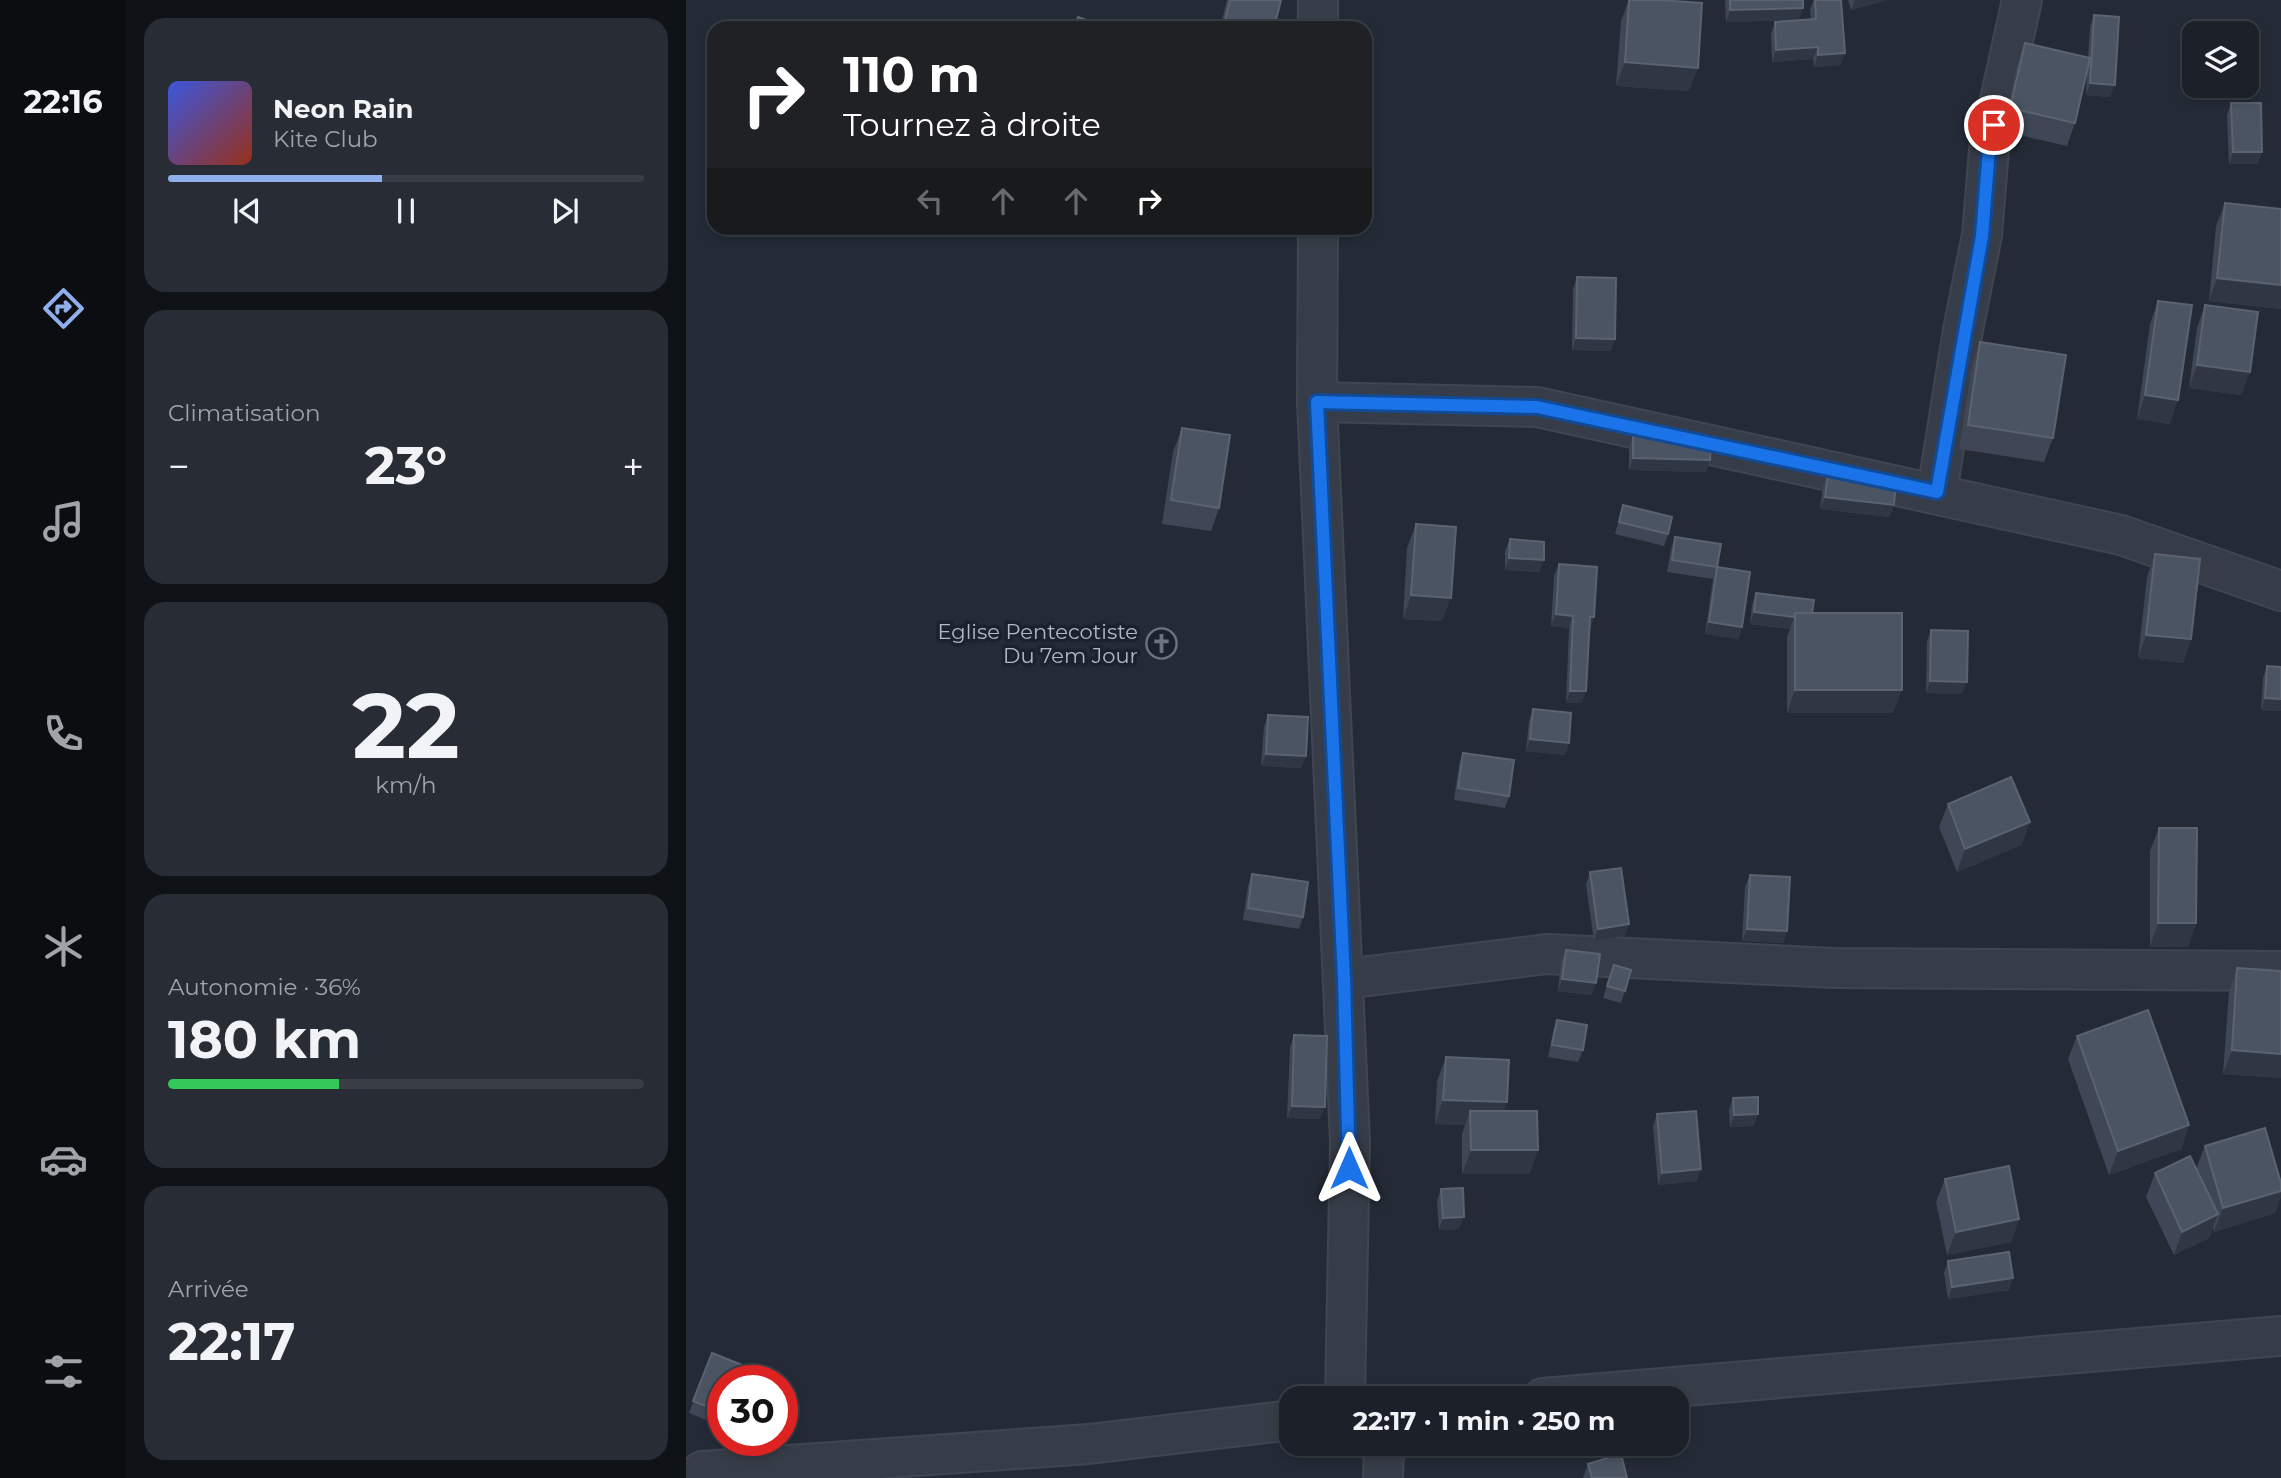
<!DOCTYPE html>
<html lang="fr">
<head>
<meta charset="utf-8">
<style>
	:root { --surface:#1b2029; --page:#282d35; --text:#f1f3f6; --muted:#a0a3a8; --line:#393e46; --accent:#8faeec }
	body { margin:0; font-family:Montserrat,sans-serif; background:var(--page); color:var(--text); height:100vh; display:flex; flex-direction:column; font-size:26px; white-space:nowrap }
	* { box-sizing:border-box; margin:0 }
	p { font-size:23px; color:var(--muted) }
	.icon { flex:none; width:38px; height:38px; fill:none; stroke:currentColor; stroke-width:2; stroke-linecap:round; stroke-linejoin:round }
	.map { position:relative; flex:1; overflow:hidden }
	.sheet { display:flex; flex-direction:column; gap:18px; padding:18px; background:#0f1217; width:560px }
	.sheet>* { flex:none }
	.hud { position:absolute; left:21px; top:21px; width:665px; height:214px; border-radius:21px; box-shadow:0 4px 10px #0003,0 0 0 2px var(--line); background:#202124; color:#fff; overflow:hidden }
	.controls { position:absolute; left:1496px; top:21px; display:grid; gap:14px }
	.controls a { display:grid; place-items:center; width:77px; height:77px; border-radius:14px; background:var(--surface); box-shadow:0 4px 10px #0003,0 0 0 2px var(--line); font-size:35px }
	.speed { position:absolute; left:21px; top:1365px; display:flex; gap:14px; font-size:35px; font-weight:700; text-align:center }
	.speed>* { display:grid; place-content:center; width:91px; height:91px; border-radius:50%; background:var(--surface); box-shadow:0 4px 10px #0003,0 0 0 2px var(--line); line-height:1 }
	.speed .limit { border:10px solid #d22; background:#fff; color:#111 }
	.pin { position:absolute; display:grid; place-items:center; width:60px; height:60px; color:#fff; margin:-30px; border:4px solid #fff; border-radius:50%; box-shadow:0 2px 7px #0007 }
	.me { position:absolute; width:77px; margin:-38px; rotate:0deg; stroke-linejoin:round; filter:drop-shadow(0 0 5px #0008) }
	.turn { display:flex; align-items:center; gap:24px; height:147px; padding:0 21px; font-size:32px }
	.turn .icon { width:91px; height:91px; stroke-width:2.5 }
	.turn b { display:block; font-size:49px; line-height:60px }
	.lanes { display:flex; align-items:center; height:66px; padding:0 21px; background:#0003; justify-content:center; gap:35px; direction:ltr }
	.lanes .off { opacity:.35 }
	.big { font-size:52px; font-weight:700; line-height:1.1 }
	.sheet .card { flex:1; display:flex; flex-direction:column; justify-content:center; gap:10px; min-width:0; padding:0 24px; border-radius:21px; background:var(--page) }
	.sheet .dial { align-items:center; gap:0 }
	.dial b { font-size:91px; line-height:1 }
	.song { display:flex; align-items:center; gap:21px }
	.cover { width:84px; height:84px; border-radius:10px; background:linear-gradient(135deg,hsl(230 70% 55%),hsl(10 70% 35%)) }
	.played { height:7px; border-radius:4px; background:linear-gradient(90deg,var(--accent) 45%,var(--line) 45%) }
	.keys { display:flex; justify-content:space-around; direction:ltr }
	.heat { display:flex; justify-content:space-between; align-items:center; font-size:38px; direction:ltr }
	.charge { height:10px; border-radius:5px; background:linear-gradient(90deg,#34c759 36%,var(--line) 0) }
	.trip { position:absolute; left:593px; top:1386px; width:410px; height:70px; border-radius:21px; background:var(--surface); box-shadow:0 4px 10px #0003,0 0 0 2px var(--line); font-weight:700; line-height:70px; text-align:center }
	main { display:flex; flex:1; min-height:0 }
	.tabs { display:flex; flex-direction:column; width:126px; justify-content:space-around; align-items:center; background:#0b0d10; color:var(--muted) }
	.tabs .icon { width:49px; height:49px }
	.tabs .selected { color:var(--accent) }
	.tabs b { font-size:32px; color:var(--text) }
	.map>svg:first-child { display:block }
	.lines { fill:none; stroke-linecap:round; stroke-linejoin:round }
	.street-casing { stroke:#404651; stroke-width:42 }
	.street { stroke:#373d48; stroke-width:38 }
	.wall { fill:#3f4756 }
	.shaded-wall { fill:#2f3745 }
	.building { fill:#4b5462; stroke:#5b6371; stroke-width:2 }
	.route-casing { stroke:#114b97; stroke-width:18 }
	.route { stroke:#1a73e8; stroke-width:12 }
	.labels { text-anchor:middle; stroke-width:7; stroke-linejoin:round; paint-order:stroke }
	.poi-label { font-size:21px; fill:#b2b8c4; stroke:#1c222d; text-anchor:end }
</style>
</head>
<body>
<main>
<nav class="tabs">
<b>22:16</b>
<svg class="icon selected" aria-label="directions" viewBox="0 0 24 24"><path d="M12 3l9 9-9 9-9-9zM9 14v-3h6M13 9l2 2-2 2"/></svg>
<svg class="icon" aria-label="music" viewBox="0 0 24 24"><path d="M9 18V5l10-2v13"/><circle cx="6" cy="18" r="3"/><circle cx="16" cy="16" r="3"/></svg>
<svg class="icon" aria-label="phone" viewBox="0 0 24 24"><path d="M5 4h4l2 5-3 2q2 4 5 5l2-3 5 2v4C11 20 4 13 5 4z"/></svg>
<svg class="icon" aria-label="climate" viewBox="0 0 24 24"><path d="M12 3v18M4 7l16 10M4 17L20 7"/></svg>
<svg class="icon" aria-label="car" viewBox="0 0 24 24"><path d="M5 17H2v-5l4-1 3-4h7l3 4 3 1v5h-3M9 17h6M6 11h13"/><circle cx="7" cy="17" r="2"/><circle cx="17" cy="17" r="2"/></svg>
<svg class="icon" aria-label="filters" viewBox="0 0 24 24"><path d="M4 7h16M4 17h16"/><circle cx="9" cy="7" r="2"/><circle cx="15" cy="17" r="2"/></svg>
</nav>
<section class="sheet">
<div class="card">
<div class="song"><i class="cover"></i><div><b>Neon Rain</b><p>Kite Club</p></div></div>
<div class="played"></div>
<div class="keys"><svg class="icon" aria-label="previous" viewBox="0 0 24 24"><path d="M18 5L8 12l10 7zM5 5v14"/></svg><svg class="icon" aria-label="pause" viewBox="0 0 24 24"><path d="M8 5v14M16 5v14"/></svg><svg class="icon" aria-label="next" viewBox="0 0 24 24"><path d="M6 5l10 7-10 7zM19 5v14"/></svg></div>
</div>
<div class="card"><p>Climatisation</p>
<div class="heat"><a>−</a><b class="big">23°</b><a>+</a></div>
</div>
<div class="card dial"><b>22</b><p>km/h</p></div>
<div class="card"><p>Autonomie · 36%</p><b class="big">180 km</b><div class="charge"></div></div>
<div class="card"><p>Arrivée</p><b class="big">22:17</b></div>
</section>
<div class="map">
<svg width="1595" height="1478" viewBox="0 0 1595 1478">
	<rect width="100%" height="100%" fill="#242b37"/>
	<g class="lines">
		<defs>
			<g id="street">
				<polyline points="632,28 632,0"/>
				<polyline points="632,228 631,402 664,1142 659,1398"/>
				<polyline points="631,402 851,407 1435,535 1595,591"/>
				<polyline points="1251,492 1277,330 1296,235 1303,150 1336,0"/>
				<polyline points="658,979 861,954 1148,968 1595,971"/>
				<polyline points="857,1398 1595,1336"/>
				<polyline points="691,1444 698,1450 697,1478"/>
				<polyline points="16,1471 403,1444 606,1420"/>
			</g>
		</defs>
		<use href="#street" class="street-casing"/>
		<use href="#street" class="street"/>
	</g>
	<g class="wall">
		<polygon points="541,0 595,0 588,28 534,28"/>
		<polygon points="943,0 1003,91 930,86 935,21"/>
		<polygon points="1039,0 1117,0 1113,20 1125,19 1124,9 1128,0 1155,0 1155,65 1128,67 1127,59 1086,62 1085,34 1089,22 1112,20 1040,22"/>
		<polygon points="1162,0 1201,0 1165,10"/>
		<polygon points="1408,15 1424,97 1400,95 1401,72 1389,123 1381,146 1316,131 1331,67 1339,43 1402,58 1404,27"/>
		<polygon points="1545,103 1576,152 1571,164 1543,164 1541,115"/>
		<polygon points="1539,203 1595,209 1595,309 1523,301 1530,226"/>
		<polygon points="891,277 925,351 886,350 887,289"/>
		<polygon points="1472,301 1484,424 1451,419 1464,324"/>
		<polygon points="1519,305 1564,372 1555,395 1503,388 1511,328"/>
		<polygon points="1294,342 1367,438 1358,462 1273,449 1286,365"/>
		<polygon points="496,428 533,508 525,531 476,524 487,452"/>
		<polygon points="947,436 1024,460 1020,472 943,470 943,448"/>
		<polygon points="1142,474 1208,505 1203,517 1134,509 1137,486"/>
		<polygon points="937,505 982,534 978,546 929,534"/>
		<polygon points="730,524 756,621 717,619 721,548"/>
		<polygon points="989,537 1031,567 1056,627 1052,639 1019,634 1027,579 981,572 985,549"/>
		<polygon points="824,539 858,560 853,572 819,570 819,551"/>
		<polygon points="1469,554 1505,639 1497,663 1452,658 1461,577"/>
		<polygon points="873,564 908,617 904,629 896,703 880,703 883,628 865,626 868,576"/>
		<polygon points="1070,593 1126,613 1207,713 1101,713 1101,637 1104,629 1064,624 1066,605"/>
		<polygon points="1245,630 1276,694 1240,693 1241,642"/>
		<polygon points="1581,666 1595,667 1595,711 1575,710 1577,678"/>
		<polygon points="847,709 883,743 879,755 840,751 843,721"/>
		<polygon points="582,715 620,756 615,768 575,766 578,727"/>
		<polygon points="777,753 823,796 819,808 768,800 773,765"/>
		<polygon points="1262,804 1344,822 1335,845 1271,872 1253,827"/>
		<polygon points="1473,828 1510,923 1502,947 1464,947 1464,851"/>
		<polygon points="904,872 939,936 908,941 900,884"/>
		<polygon points="566,874 617,917 613,929 557,920 562,886"/>
		<polygon points="1064,875 1101,931 1097,943 1056,941 1059,887"/>
		<polygon points="880,950 906,995 872,991 875,962"/>
		<polygon points="928,965 939,991 935,1003 917,998"/>
		<polygon points="1551,968 1595,971 1595,1078 1537,1074 1543,992"/>
		<polygon points="871,1020 897,1050 892,1062 862,1057 867,1032"/>
		<polygon points="608,1035 634,1119 601,1118 604,1047"/>
		<polygon points="1391,1036 1503,1125 1495,1149 1423,1175 1382,1059"/>
		<polygon points="760,1057 818,1111 852,1150 843,1174 776,1174 776,1134 779,1125 749,1124 751,1081"/>
		<polygon points="1047,1098 1068,1126 1044,1127 1043,1110"/>
		<polygon points="971,1114 1011,1181 972,1185 967,1126"/>
		<polygon points="1519,1146 1595,1183 1595,1196 1589,1213 1528,1232 1527,1228 1523,1238 1488,1255 1460,1197 1469,1173 1510,1169"/>
		<polygon points="1259,1179 1333,1219 1325,1242 1261,1255 1250,1202"/>
		<polygon points="755,1189 773,1229 753,1230 751,1201"/>
		<polygon points="1262,1261 1323,1290 1262,1299 1258,1273"/>
		<polygon points="26,1353 37,1381 37,1427 3,1413"/>
		<polygon points="902,1464 941,1478 897,1478"/>
	</g>
	<g class="shaded-wall">
		<polygon points="1169,0 1201,0 1165,10"/>
		<polygon points="1117,8 1113,20 1040,22 1044,10"/>
		<polygon points="1132,47 1127,59 1086,62 1090,50"/>
		<polygon points="1159,53 1155,65 1128,67 1132,55"/>
		<polygon points="939,62 1012,68 1003,91 930,86"/>
		<polygon points="1404,83 1429,85 1424,97 1400,95"/>
		<polygon points="1547,152 1576,152 1571,164 1543,164"/>
		<polygon points="1531,278 1595,285 1595,309 1523,301"/>
		<polygon points="890,338 929,339 925,351 886,350"/>
		<polygon points="1511,365 1564,372 1555,395 1503,388"/>
		<polygon points="1459,395 1492,400 1484,424 1451,419"/>
		<polygon points="947,458 1024,460 1020,472 943,470"/>
		<polygon points="1139,497 1208,505 1203,517 1134,509"/>
		<polygon points="823,558 858,560 853,572 819,570"/>
		<polygon points="725,595 765,598 756,621 717,619"/>
		<polygon points="1068,612 1108,617 1104,629 1064,624"/>
		<polygon points="870,614 887,616 883,628 865,626"/>
		<polygon points="904,617 908,617 904,629"/>
		<polygon points="1023,622 1056,627 1052,639 1019,634"/>
		<polygon points="1460,635 1505,639 1497,663 1452,658"/>
		<polygon points="1244,681 1281,682 1276,694 1240,693"/>
		<polygon points="1109,690 1216,690 1207,713 1101,713"/>
		<polygon points="884,691 900,691 896,703 880,703"/>
		<polygon points="1579,698 1595,699 1595,711 1575,710"/>
		<polygon points="844,739 883,743 879,755 840,751"/>
		<polygon points="580,754 620,756 615,768 575,766"/>
		<polygon points="1344,822 1335,845 1271,872 1279,849"/>
		<polygon points="1472,923 1510,923 1502,947 1464,947"/>
		<polygon points="943,924 939,936 908,941 912,929"/>
		<polygon points="1061,929 1101,931 1097,943 1056,941"/>
		<polygon points="876,979 910,983 906,995 872,991"/>
		<polygon points="1546,1050 1595,1054 1595,1078 1537,1074"/>
		<polygon points="757,1100 821,1102 812,1126 784,1111 779,1125 749,1124"/>
		<polygon points="606,1106 639,1107 634,1119 601,1118"/>
		<polygon points="1072,1114 1068,1126 1044,1127 1048,1115"/>
		<polygon points="1503,1125 1495,1149 1423,1175 1432,1151"/>
		<polygon points="785,1150 852,1150 843,1174 776,1174"/>
		<polygon points="1015,1169 1011,1181 972,1185 976,1173"/>
		<polygon points="1595,1191 1595,1196 1589,1213 1528,1232 1537,1208"/>
		<polygon points="1532,1214 1523,1238 1488,1255 1496,1232"/>
		<polygon points="778,1217 773,1229 753,1230 757,1218"/>
		<polygon points="1333,1219 1325,1242 1261,1255 1270,1232"/>
		<polygon points="1327,1278 1323,1290 1262,1299 1266,1287"/>
	</g>
	<g class="building">
		<polygon points="544,0 595,0 588,28 537,28"/>
		<polygon points="943,0 973,0 1016,3 1012,68 939,62"/>
		<polygon points="1044,0 1117,0 1117,8 1044,10"/>
		<polygon points="1129,0 1155,0 1159,53 1132,55 1132,47 1090,50 1089,22 1130,19"/>
		<polygon points="1408,15 1433,17 1429,85 1404,83"/>
		<polygon points="392,17 423,28 388,28"/>
		<polygon points="1339,43 1404,58 1389,123 1324,108"/>
		<polygon points="1545,103 1575,103 1576,152 1547,152"/>
		<polygon points="1539,203 1595,209 1595,285 1531,278"/>
		<polygon points="891,277 930,278 929,339 890,338"/>
		<polygon points="1472,301 1506,305 1492,400 1459,395"/>
		<polygon points="1519,305 1572,312 1564,372 1511,365"/>
		<polygon points="1294,342 1380,355 1367,438 1282,425"/>
		<polygon points="496,428 544,435 533,508 485,500"/>
		<polygon points="947,436 1025,438 1024,460 947,458"/>
		<polygon points="1142,474 1210,482 1208,505 1139,497"/>
		<polygon points="937,505 986,517 982,534 933,522"/>
		<polygon points="730,524 770,527 765,598 725,595"/>
		<polygon points="989,537 1035,544 1031,567 1064,572 1056,627 1023,622 1031,567 986,560"/>
		<polygon points="824,539 858,542 858,560 823,558"/>
		<polygon points="1469,554 1514,559 1505,639 1460,635"/>
		<polygon points="873,564 911,567 908,617 904,617 900,691 884,691 887,616 870,614"/>
		<polygon points="1070,593 1128,600 1126,613 1109,613 1108,617 1068,612"/>
		<rect x="1109" y="613" width="107" height="77"/>
		<polygon points="1245,630 1282,631 1281,682 1244,681"/>
		<polygon points="1581,666 1595,667 1595,699 1579,698"/>
		<polygon points="847,709 885,713 883,743 844,739"/>
		<polygon points="582,715 622,717 620,756 580,754"/>
		<polygon points="777,753 828,760 823,796 772,788"/>
		<polygon points="1325,777 1344,822 1279,849 1262,804"/>
		<polygon points="1473,828 1511,828 1510,923 1472,923"/>
		<polygon points="935,868 943,924 912,929 904,872"/>
		<polygon points="566,874 622,882 617,917 562,908"/>
		<polygon points="1064,875 1104,877 1101,931 1061,929"/>
		<polygon points="880,950 914,954 910,983 876,979"/>
		<polygon points="928,965 945,970 939,991 921,986"/>
		<polygon points="1551,968 1595,971 1595,1054 1546,1050"/>
		<polygon points="1462,1010 1503,1125 1432,1151 1391,1036"/>
		<polygon points="871,1020 901,1025 897,1050 866,1045"/>
		<polygon points="608,1035 641,1036 639,1107 606,1106"/>
		<polygon points="760,1057 823,1060 821,1102 757,1100"/>
		<polygon points="1072,1097 1072,1114 1048,1115 1047,1098"/>
		<polygon points="784,1111 851,1111 852,1150 785,1150"/>
		<polygon points="1010,1111 1015,1169 976,1173 971,1114"/>
		<polygon points="1579,1128 1595,1183 1595,1191 1537,1208 1519,1146"/>
		<polygon points="1504,1156 1532,1214 1496,1232 1469,1173"/>
		<polygon points="1323,1166 1333,1219 1270,1232 1259,1179"/>
		<polygon points="777,1188 778,1217 757,1218 755,1189"/>
		<polygon points="1323,1252 1327,1278 1266,1287 1262,1261"/>
		<polygon points="26,1353 64,1368 59,1381 37,1381 37,1413 7,1401"/>
		<polygon points="935,1454 941,1478 906,1478 902,1464"/>
	</g>
	<g class="lines">
		<defs>
			<polyline id="route" points="663,1168 658,979 631,402 851,407 1251,492 1296,236 1303,150 1308,125"/>
		</defs>
		<use href="#route" class="route-casing"/>
		<use href="#route" class="route"/>
	</g>
	<defs>
		<symbol id="church-ring" viewBox="-11 -11 22 22"><circle r="9.5" fill="#1c222d" stroke="#6b7280" stroke-width="1.5"/><path d="M-1.2-6h2.4v3.5h3.3v2.4h-3.3V6h-2.4V-.1h-3.3v-2.4h3.3Z" fill="#6b7280"/></symbol>
	</defs>
	<g fill-rule="evenodd">
		<use href="#church-ring" x="458" y="626" width="35" height="35"/>
	</g>
	<g class="labels">
		<g class="poi-label">
			<text x="452" y="639">Eglise Pentecotiste<tspan x="452" dy="24">Du 7em Jour</tspan></text>
		</g>
	</g>
</svg>
<div class="controls">
<a><svg class="icon" aria-label="layers" viewBox="0 0 24 24"><path d="M12 4l9 5-9 5-9-5zM3 14l9 5 9-5"/></svg></a>
</div>
<div class="speed"><div class="limit">30</div></div>
<div class="pin" style="left:1308px;top:125px;background:#d93025"><svg class="icon" aria-label="arrive" viewBox="0 0 24 24"><path d="M6 21V4h12l-3 4 3 4H6"/></svg></div>
<svg class="me" style="left:663px;top:1168px" viewBox="-20 -20 40 40"><path d="M0-17L14 15 0 8-14 15z" fill="#1a73e8" stroke="#fff" stroke-width="4"/></svg>
<div class="trip">22:17 · 1 min · 250 m</div>
<div class="hud">
<div class="turn"><svg class="icon" aria-label="right" viewBox="0 0 24 24"><path d="M7 20v-9h11M14 6l5 5-5 5"/></svg><div><b>110 m</b>Tournez à droite</div></div>
<div class="lanes"><svg class="icon off" aria-label="left" viewBox="0 0 24 24"><path d="M17 20v-9H6M10 6l-5 5 5 5"/></svg><svg class="icon off" aria-label="ahead" viewBox="0 0 24 24"><path d="M12 20V5M6 11l6-6 6 6"/></svg><svg class="icon off" aria-label="ahead" viewBox="0 0 24 24"><path d="M12 20V5M6 11l6-6 6 6"/></svg><svg class="icon" aria-label="right" viewBox="0 0 24 24"><path d="M7 20v-9h11M14 6l5 5-5 5"/></svg></div>
</div>
</div>
</main>
</body>
</html>
